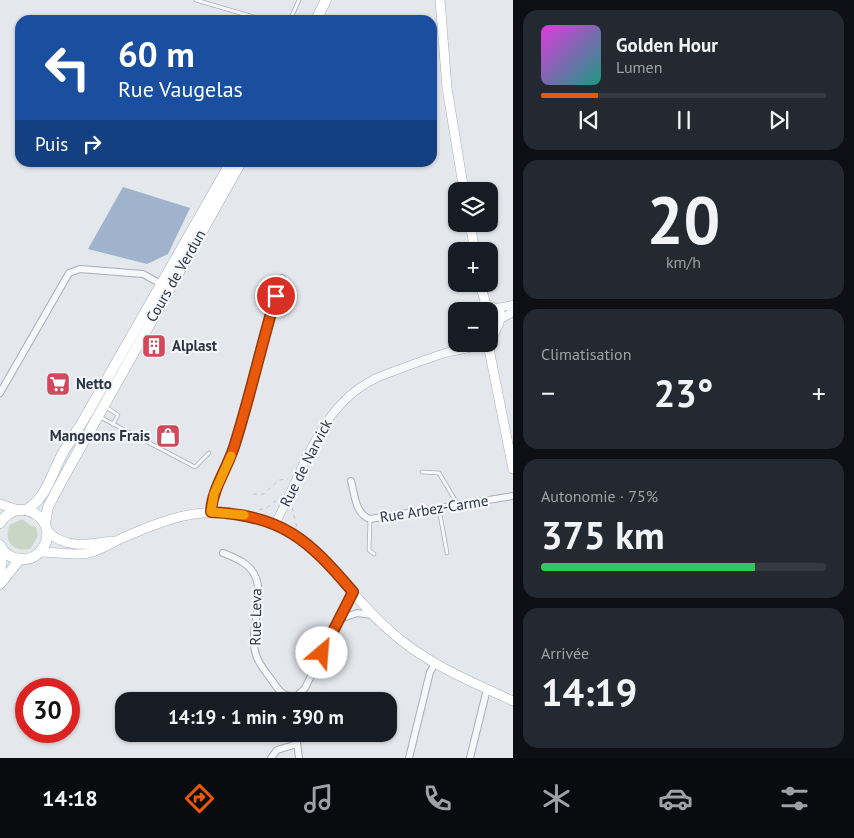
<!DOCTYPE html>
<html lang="fr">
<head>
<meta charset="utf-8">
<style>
	:root { --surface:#171b24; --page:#242831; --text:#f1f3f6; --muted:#9ea1a6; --line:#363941; --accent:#ea580c }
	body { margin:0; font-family:"PT Sans",sans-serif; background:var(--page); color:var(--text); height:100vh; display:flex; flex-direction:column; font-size:19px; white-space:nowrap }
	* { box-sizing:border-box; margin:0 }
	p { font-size:16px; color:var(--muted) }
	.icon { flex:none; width:28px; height:28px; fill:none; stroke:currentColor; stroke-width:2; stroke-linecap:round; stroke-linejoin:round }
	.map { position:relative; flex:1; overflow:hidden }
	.sheet { display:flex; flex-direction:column; gap:10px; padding:10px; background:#0d0f14; width:341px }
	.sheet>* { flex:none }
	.banner { position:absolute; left:15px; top:15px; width:422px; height:152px; border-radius:15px; box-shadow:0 1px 4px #0004; background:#1a4fa0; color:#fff; overflow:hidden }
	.fabs { position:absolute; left:448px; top:182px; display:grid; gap:10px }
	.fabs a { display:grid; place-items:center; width:50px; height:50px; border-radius:10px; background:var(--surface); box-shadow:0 1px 4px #0004; font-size:25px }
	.speed { position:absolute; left:15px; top:678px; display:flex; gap:10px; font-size:25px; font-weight:700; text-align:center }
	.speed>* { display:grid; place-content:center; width:65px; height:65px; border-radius:50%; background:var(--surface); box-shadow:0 1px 4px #0004; line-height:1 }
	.speed .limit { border:8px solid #d22; background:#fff; color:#111 }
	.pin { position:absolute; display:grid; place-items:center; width:42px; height:42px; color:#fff; margin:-21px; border:2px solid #fff; border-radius:50%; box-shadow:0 1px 5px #0007 }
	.me { position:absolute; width:55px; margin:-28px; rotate:27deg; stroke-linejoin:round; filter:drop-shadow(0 0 4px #0008) }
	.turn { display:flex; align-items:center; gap:18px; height:105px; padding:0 20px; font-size:22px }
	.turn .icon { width:65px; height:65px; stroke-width:2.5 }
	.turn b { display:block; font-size:35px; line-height:42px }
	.then { display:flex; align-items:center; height:48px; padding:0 20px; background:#0003; gap:10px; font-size:19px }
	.big { font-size:38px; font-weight:800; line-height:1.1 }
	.sheet .widget { flex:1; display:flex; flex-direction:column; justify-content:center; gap:8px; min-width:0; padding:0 18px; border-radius:15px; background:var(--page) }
	.sheet .dial { align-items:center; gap:0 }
	.dial b { font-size:65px; line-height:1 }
	.song { display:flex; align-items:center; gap:15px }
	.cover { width:60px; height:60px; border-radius:8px; background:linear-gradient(135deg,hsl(300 70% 55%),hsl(170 70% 35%)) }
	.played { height:5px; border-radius:2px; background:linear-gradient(90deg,var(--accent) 20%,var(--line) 20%) }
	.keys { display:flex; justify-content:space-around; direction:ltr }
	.heat { display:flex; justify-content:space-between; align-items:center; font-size:28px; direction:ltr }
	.charge { height:8px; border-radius:4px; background:linear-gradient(90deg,#34c759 75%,var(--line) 0) }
	.trip { position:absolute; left:115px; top:692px; width:282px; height:50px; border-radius:15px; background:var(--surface); box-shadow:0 1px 4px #0004; font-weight:800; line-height:50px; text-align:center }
	.tabs { display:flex; height:80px; justify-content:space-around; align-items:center; background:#090b0e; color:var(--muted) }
	.tabs .icon { width:35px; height:35px }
	.tabs .selected { color:var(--accent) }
	.tabs b { font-size:22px; color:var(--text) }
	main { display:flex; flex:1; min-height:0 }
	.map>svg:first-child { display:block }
	.green { fill:#c9d6c5 }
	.water { fill:#9fb4cc }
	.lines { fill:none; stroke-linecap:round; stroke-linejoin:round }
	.service-casing { stroke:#a9aeb7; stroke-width:4.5 }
	.minor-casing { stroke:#a9aeb7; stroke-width:8 }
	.tertiary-casing { stroke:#a9aeb7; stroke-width:9 }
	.secondary-casing { stroke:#a9aeb7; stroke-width:10 }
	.primary-casing { stroke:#a3abb8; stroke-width:11 }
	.path { stroke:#c2c5cb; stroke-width:1; stroke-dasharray:4 4; stroke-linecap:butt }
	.service { stroke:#f7f8fa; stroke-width:3 }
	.minor { stroke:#f7f8fa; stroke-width:6 }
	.tertiary { stroke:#f7f8fa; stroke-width:8 }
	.secondary { stroke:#fff; stroke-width:9 }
	.primary { stroke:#fff; stroke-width:10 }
	.route-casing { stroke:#983908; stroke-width:12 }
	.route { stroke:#ea580c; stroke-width:9 }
	.slow { stroke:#f59e0b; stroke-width:9 }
	.labels { text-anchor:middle; stroke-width:4.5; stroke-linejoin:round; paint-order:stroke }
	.street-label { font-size:15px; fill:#2b3445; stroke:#f4f6f9 }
	.poi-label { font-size:15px; font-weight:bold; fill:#2b3445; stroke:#f4f6f9; text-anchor:start }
</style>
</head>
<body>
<main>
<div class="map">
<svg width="513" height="758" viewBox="0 0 513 758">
	<rect width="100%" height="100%" fill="#e4e7ec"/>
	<path class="green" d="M22,519L31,526L36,527L38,536L31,548C15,554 2,541 10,525Z"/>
	<polygon class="water" points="123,187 190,208 168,254 147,264 88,249"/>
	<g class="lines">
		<defs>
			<g id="service">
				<polyline points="196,0 264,20"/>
				<polyline points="290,20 299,0"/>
				<polyline points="106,407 118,415 113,424"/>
				<polyline points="100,417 195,467 209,453"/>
				<polyline points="422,472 439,473 458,505"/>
				<polyline points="439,509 447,553"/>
				<polyline points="370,520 369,550 374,554"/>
			</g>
			<g id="minor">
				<polyline points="0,393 69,273 80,269 143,274 161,284"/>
				<path d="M351,481C355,495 355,514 370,519L513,496"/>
				<path d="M211,512C212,487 228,464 236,440C253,386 265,331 282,278"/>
				<path d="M223,553C236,558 251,564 256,578C265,603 248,631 256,655C259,665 267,673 273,682C279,691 284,698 297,696L305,688L353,592"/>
				<polyline points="340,619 357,613 372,615"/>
				<polyline points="296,734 299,758"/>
				<polyline points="271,758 277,750 297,744"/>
				<polyline points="409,758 430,672 435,664"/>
				<polyline points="470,758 487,689"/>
			</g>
			<g id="tertiary">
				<polyline points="497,308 513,305"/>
				<polyline points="499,320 513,312"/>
				<path d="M275,524C303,472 320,401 381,376C402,368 424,360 445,353C456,350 468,350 478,345"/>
			</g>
			<g id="secondary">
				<polyline points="440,0 447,88 464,191"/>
				<polyline points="470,224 475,251"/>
				<polyline points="480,284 487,308"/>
				<polyline points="483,311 492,307 500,312 499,323 489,344"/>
				<polyline points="477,344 484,346 489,344"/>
				<polyline points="488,344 513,469"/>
				<polyline points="0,504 18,510"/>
				<path d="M47,531C65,549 88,545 111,541"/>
				<path d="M40,552C56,552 74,556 89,553C101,550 110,544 120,539C152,525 187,510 222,513C317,519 333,585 397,637C432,666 472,682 513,701"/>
			</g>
			<g id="primary">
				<polyline points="316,20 326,0"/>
				<path d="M26,510C48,497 52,471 64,451C71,439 80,427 87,414L231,162"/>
				<path d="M0,523C20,492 62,522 42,549C37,556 30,560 22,559C12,559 4,554 0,545"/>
				<polyline points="45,524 48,507 66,473 241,162"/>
				<polyline points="0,573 3,550"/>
				<polyline points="0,584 20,559"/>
			</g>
		</defs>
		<use href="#service" class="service-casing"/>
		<use href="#minor" class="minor-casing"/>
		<use href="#tertiary" class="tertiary-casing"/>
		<use href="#secondary" class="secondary-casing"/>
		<use href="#primary" class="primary-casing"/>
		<g class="path">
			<polyline points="253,494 264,494 279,480 288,479"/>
			<polyline points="292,507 297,528"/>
			<polyline points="259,510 268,507 277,500"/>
		</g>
		<use href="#service" class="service"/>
		<use href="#minor" class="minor"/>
		<use href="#tertiary" class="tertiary"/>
		<use href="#secondary" class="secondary"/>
		<use href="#primary" class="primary"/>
	</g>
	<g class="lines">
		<defs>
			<path id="route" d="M276,296C261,346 250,397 234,447C227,469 212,489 211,512C282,515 309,540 353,592L322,653"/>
		</defs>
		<use href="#route" class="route-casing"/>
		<use href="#route" class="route"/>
		<polyline class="slow" points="231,456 214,494 211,512 244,515"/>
	</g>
	<defs>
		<symbol id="building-square" viewBox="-11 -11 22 22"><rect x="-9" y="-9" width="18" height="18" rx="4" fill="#d1495b" stroke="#f4f6f9"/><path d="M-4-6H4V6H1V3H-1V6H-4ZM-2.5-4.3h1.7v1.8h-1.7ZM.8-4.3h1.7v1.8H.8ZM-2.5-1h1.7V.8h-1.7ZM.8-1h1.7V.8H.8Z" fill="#fff"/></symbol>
		<symbol id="supermarket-square" viewBox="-11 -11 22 22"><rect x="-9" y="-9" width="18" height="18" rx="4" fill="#d1495b" stroke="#f4f6f9"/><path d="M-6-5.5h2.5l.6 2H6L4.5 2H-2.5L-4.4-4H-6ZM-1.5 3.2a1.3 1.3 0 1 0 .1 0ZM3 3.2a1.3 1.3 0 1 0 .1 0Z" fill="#fff"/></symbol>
		<symbol id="shop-square" viewBox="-11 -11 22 22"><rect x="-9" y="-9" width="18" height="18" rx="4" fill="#d1495b" stroke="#f4f6f9"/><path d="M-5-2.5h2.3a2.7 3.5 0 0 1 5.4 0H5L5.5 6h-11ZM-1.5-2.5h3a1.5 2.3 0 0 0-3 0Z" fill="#fff"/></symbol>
	</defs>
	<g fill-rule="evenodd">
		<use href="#building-square" x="140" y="332" width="28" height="28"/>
		<use href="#supermarket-square" x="44" y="370" width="28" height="28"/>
		<use href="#shop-square" x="154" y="422" width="28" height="28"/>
	</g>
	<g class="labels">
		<g class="street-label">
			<text transform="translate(176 276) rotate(-60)" y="5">Cours de Verdun</text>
			<text transform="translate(306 463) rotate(-63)" y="5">Rue de Narvick</text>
			<text transform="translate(434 509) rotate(-9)" y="5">Rue Arbez-Carme</text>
			<text transform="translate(256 617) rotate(-89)" y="5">Rue Leva</text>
		</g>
		<g class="poi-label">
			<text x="172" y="351">Alplast</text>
			<text x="76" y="389">Netto</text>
			<text x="150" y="441" text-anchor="end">Mangeons Frais</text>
		</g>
	</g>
</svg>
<div class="fabs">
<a><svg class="icon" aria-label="layers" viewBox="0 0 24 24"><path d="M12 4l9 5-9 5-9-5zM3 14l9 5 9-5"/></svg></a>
<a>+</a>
<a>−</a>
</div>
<div class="speed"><div class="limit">30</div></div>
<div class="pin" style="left:276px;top:296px;background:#d93025"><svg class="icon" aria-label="arrive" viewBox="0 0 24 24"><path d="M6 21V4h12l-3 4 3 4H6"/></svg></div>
<svg class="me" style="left:322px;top:653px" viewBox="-20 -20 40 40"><circle r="19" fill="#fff"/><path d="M0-13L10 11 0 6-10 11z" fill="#ea580c"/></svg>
<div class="trip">14:19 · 1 min · 390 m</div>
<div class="banner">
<div class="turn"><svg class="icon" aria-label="left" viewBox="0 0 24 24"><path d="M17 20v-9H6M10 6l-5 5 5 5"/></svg><div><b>60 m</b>Rue Vaugelas</div></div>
<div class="then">Puis<svg class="icon" aria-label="right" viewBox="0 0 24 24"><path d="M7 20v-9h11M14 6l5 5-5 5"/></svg></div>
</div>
</div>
<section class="sheet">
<div class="widget">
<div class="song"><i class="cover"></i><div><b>Golden Hour</b><p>Lumen</p></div></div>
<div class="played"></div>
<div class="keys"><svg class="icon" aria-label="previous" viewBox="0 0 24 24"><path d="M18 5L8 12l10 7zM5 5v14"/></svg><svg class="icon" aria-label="pause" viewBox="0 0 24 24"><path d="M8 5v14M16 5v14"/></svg><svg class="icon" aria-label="next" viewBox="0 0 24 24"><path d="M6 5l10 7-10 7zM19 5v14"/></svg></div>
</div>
<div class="widget dial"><b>20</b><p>km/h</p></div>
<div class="widget"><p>Climatisation</p>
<div class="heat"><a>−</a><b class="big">23°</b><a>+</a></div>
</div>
<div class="widget"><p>Autonomie · 75%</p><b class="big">375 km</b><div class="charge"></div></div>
<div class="widget"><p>Arrivée</p><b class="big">14:19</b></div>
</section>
</main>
<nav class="tabs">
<b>14:18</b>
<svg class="icon selected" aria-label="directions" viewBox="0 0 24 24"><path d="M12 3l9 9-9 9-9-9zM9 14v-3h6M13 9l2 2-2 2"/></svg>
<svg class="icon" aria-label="music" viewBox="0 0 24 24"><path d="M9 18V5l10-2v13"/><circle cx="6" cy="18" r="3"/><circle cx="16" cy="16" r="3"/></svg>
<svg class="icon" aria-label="phone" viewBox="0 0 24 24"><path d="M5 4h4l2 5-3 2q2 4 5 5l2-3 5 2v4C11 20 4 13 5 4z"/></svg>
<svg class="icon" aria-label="climate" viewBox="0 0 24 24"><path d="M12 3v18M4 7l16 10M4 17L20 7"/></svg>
<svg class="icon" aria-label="car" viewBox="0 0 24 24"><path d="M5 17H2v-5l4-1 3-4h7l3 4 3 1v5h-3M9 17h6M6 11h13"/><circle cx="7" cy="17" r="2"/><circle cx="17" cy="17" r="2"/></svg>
<svg class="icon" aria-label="filters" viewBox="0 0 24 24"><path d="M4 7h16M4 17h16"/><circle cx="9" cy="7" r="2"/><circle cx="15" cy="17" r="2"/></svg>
</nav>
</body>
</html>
